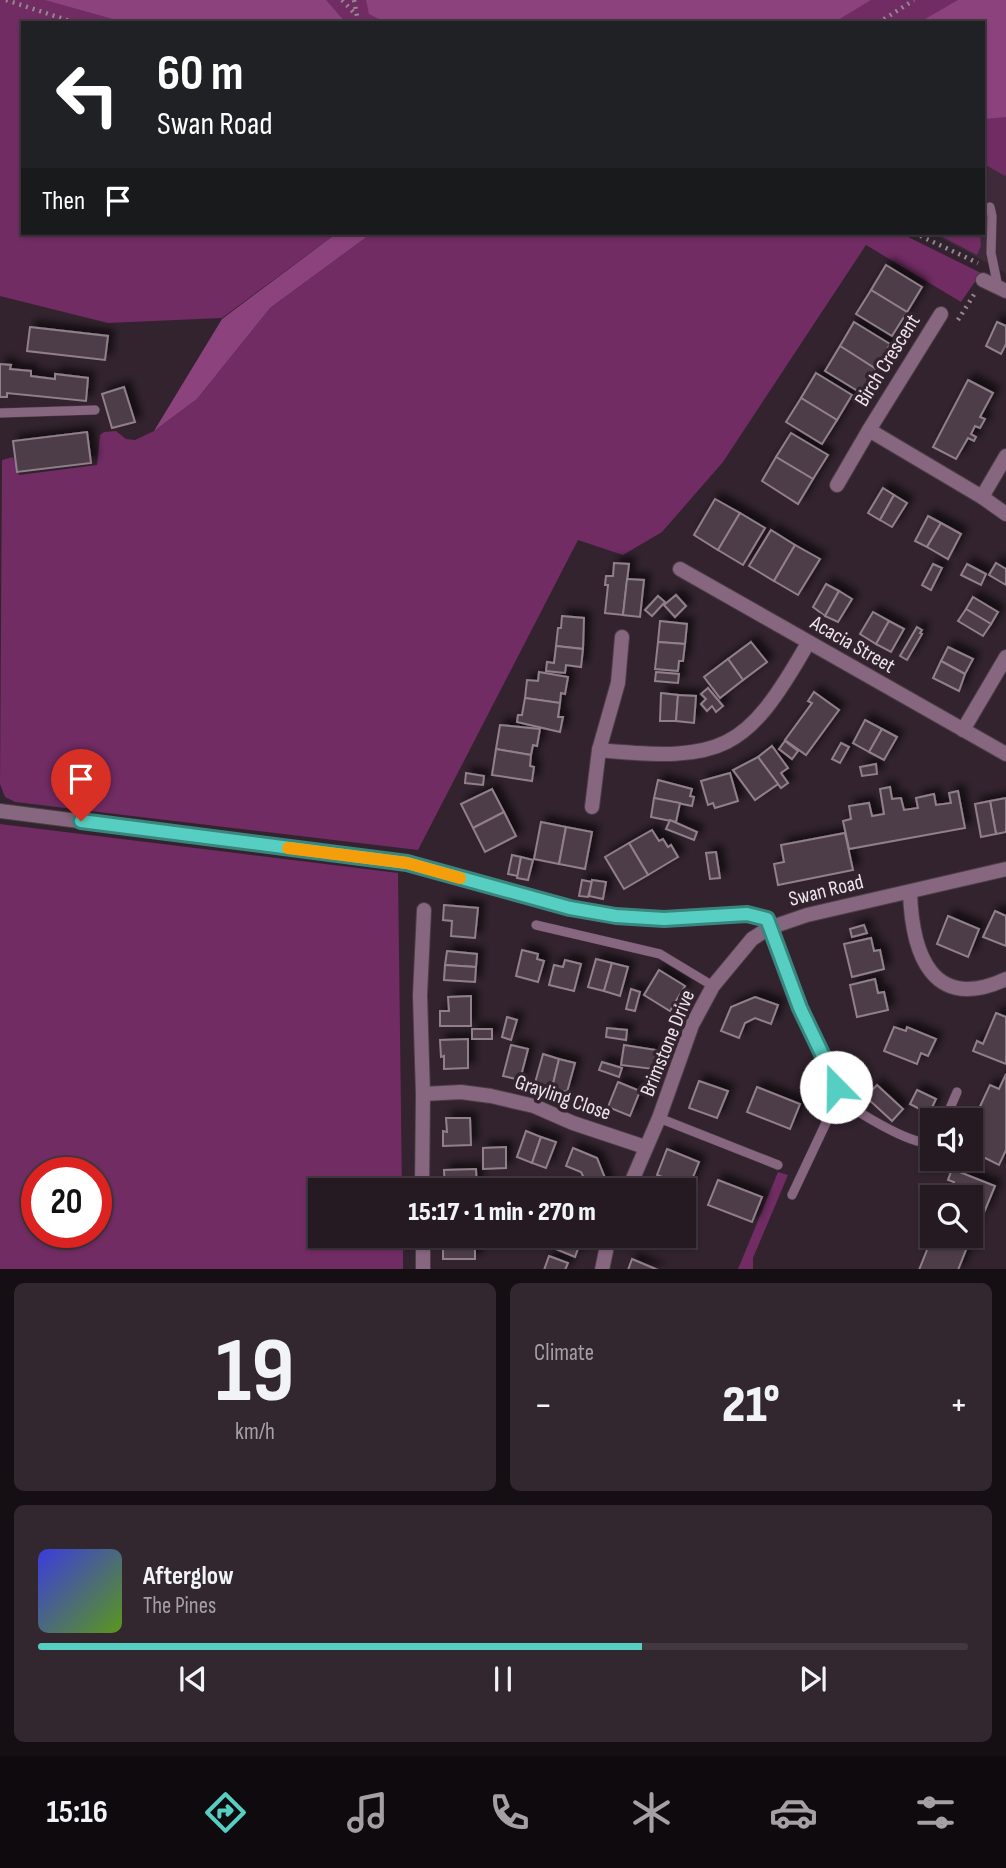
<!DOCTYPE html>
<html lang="en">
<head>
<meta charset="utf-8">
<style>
	:root { --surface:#261a22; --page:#32272f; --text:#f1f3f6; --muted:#a4a1a5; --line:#423840; --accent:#57cec2 }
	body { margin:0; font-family:"Sofia Sans Condensed",sans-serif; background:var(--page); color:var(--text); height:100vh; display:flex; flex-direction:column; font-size:26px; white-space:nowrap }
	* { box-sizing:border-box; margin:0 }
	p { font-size:23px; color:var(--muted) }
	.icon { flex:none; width:38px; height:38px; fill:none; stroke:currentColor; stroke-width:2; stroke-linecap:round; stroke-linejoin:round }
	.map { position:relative; height:1269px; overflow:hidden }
	.side { display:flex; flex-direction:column; gap:14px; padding:14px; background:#150e13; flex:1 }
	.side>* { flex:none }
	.top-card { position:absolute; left:21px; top:21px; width:964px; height:214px; border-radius:0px; box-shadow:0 2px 5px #0004,0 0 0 2px var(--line); background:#202124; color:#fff; overflow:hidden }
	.tools { position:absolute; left:920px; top:1108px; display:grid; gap:14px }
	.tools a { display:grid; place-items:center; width:63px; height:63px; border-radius:0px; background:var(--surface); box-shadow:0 2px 5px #0004,0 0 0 2px var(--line); font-size:35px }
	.speed { position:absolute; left:21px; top:1157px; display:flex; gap:14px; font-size:35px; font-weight:700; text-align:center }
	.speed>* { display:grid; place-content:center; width:91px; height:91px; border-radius:50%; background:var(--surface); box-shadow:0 2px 5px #0004,0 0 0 2px var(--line); line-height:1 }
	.speed .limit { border:10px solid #d22; background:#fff; color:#111 }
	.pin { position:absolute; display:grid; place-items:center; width:60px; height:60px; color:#fff; margin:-72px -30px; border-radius:50% 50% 50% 0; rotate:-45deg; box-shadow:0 0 7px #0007 }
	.pin .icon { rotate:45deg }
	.me { position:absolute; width:77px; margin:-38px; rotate:338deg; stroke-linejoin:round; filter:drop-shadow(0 0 5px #0008) }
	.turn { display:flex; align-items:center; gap:24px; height:147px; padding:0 21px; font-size:32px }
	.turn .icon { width:91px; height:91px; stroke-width:2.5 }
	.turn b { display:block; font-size:49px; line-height:60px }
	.then { display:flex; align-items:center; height:66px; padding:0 21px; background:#0003; gap:14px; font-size:26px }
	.big { font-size:52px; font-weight:800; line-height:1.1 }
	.side .widget { flex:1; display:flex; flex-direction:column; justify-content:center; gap:10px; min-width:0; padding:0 24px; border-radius:10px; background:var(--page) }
	.side .dial { align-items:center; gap:0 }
	.dial b { font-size:91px; line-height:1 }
	.song { display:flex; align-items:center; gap:21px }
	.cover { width:84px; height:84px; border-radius:10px; background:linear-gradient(135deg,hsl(240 70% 55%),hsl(90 70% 35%)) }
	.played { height:7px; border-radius:4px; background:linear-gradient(90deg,var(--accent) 65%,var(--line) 65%) }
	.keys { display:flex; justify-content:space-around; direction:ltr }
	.heat { display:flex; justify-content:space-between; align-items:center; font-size:38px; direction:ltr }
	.side .tiles { flex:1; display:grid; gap:14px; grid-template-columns:1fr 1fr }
	.widget:last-child { grid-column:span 2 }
	.trip { position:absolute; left:308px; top:1178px; width:388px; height:70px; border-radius:0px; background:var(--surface); box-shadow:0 2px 5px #0004,0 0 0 2px var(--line); font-weight:800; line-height:70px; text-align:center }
	.tab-bar { display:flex; height:112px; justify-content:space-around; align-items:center; background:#0f0a0e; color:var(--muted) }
	.tab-bar .icon { width:49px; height:49px }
	.tab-bar .current { color:var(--accent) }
	.tab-bar b { font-size:32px; color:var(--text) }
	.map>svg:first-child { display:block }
	.built { fill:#3e2a39 }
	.green { fill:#702c63; fill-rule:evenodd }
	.forest { fill:#8c427c }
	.building { fill:#4d3d49; stroke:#917f8c; stroke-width:2; filter:url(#shadow) }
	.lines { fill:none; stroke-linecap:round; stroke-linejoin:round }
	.lane-casing { stroke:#4c3e48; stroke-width:10 }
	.street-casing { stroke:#4c3e48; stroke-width:16 }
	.path { stroke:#948891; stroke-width:4.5; stroke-dasharray:2 5; stroke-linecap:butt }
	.lane { stroke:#87667f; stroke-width:9 }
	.street { stroke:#87667f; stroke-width:14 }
	.route-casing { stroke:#39867e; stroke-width:18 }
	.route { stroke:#57cec2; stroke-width:12 }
	.slow { stroke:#f59e0b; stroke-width:12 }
	.labels { text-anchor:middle; stroke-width:7; stroke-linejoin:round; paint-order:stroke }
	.street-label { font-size:21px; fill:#eee4eb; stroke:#32232e }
</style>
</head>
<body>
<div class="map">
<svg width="1006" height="1270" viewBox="0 0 1006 1270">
	<defs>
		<filter id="shadow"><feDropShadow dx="6" dy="-6" stdDeviation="3.5" flood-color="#0009"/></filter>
	</defs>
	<rect width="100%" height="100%" fill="#32232e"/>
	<polygon class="built" points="1006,117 1006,273 932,233 984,233 984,119"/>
	<g class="green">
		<polygon points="0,0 1006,0 1006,174 1005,176 984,164 984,23 23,23 23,233 337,233 222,318 108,323 0,296"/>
		<polygon points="372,233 900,233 981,273 961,302 866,245 723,462 662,532 623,555 578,540 418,850 15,802 5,797 0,784 2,460 13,457 19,475 97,465 100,435 104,432 116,431 126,439 135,440 154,431 197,399 270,308"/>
		<polygon points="935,233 980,233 981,246 977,255"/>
		<path d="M0,824L398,873L402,1190H320V1236H403V1269H0ZM37,1172H96V1232H37Z"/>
		<polygon points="778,1172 788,1175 753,1258 753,1269 738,1269"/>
	</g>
	<g class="forest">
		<polygon points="45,0 326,0 346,23 127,23"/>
		<polygon points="366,0 871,0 833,23 387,23 369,14"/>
		<polygon points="958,0 1006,0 1006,117 984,119 984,23 918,23"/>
		<polygon points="337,233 372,233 270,308 197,399 154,431 222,319"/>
	</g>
	<g class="building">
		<polygon points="886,265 922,287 907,312 871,290"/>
		<polygon points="871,290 907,312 892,336 856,314"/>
		<polygon points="854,322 890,344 876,369 840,346"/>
		<polygon points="997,322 1006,326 1006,344 1001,354 986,346"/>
		<polygon points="30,327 108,336 105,360 27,351"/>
		<polygon points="840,346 876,369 861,393 825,371"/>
		<polygon points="0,364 11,365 10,369 31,371 31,376 55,379 55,374 88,378 86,401 7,393 7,397 0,397"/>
		<polygon points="816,373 852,395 837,420 801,398"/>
		<polygon points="968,380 993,393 980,417 985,419 980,428 975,426 971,434 976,437 974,441 968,438 956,459 933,447"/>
		<polygon points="124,387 135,422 112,428 102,394"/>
		<polygon points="801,398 837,420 822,444 786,422"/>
		<polygon points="87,432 91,463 17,472 13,441"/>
		<polygon points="791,433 828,455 813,479 776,457"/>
		<polygon points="776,457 813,479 798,504 762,481"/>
		<polygon points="883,488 894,495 880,520 868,513"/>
		<polygon points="894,495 907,503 892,527 880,520"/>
		<polygon points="715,499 740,513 718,550 694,535"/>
		<polygon points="740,513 765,528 743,565 718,550"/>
		<polygon points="928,516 941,523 927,547 915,541"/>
		<polygon points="941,523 961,534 948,559 927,547"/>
		<polygon points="771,530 795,545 774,581 749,566"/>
		<polygon points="795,545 820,559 798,595 774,581"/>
		<polygon points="614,563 629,564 623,615 605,613 608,585 605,585 606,576 613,576"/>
		<polygon points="996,563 1006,569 1006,585 989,575"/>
		<polygon points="933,564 942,568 931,590 922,585"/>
		<polygon points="967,564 986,574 981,585 961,575"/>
		<polygon points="627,579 644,580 640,617 623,615"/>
		<polygon points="826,584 839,591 825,616 813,607"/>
		<polygon points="839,591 852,599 838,622 825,616"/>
		<polygon points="676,595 686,606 675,617 664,605"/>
		<polygon points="658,596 665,602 652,616 645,610"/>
		<polygon points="973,597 998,612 991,624 966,609"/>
		<polygon points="966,609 991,624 983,636 958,621"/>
		<polygon points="873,612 889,621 876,644 860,634"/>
		<polygon points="562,616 584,618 583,649 556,646 558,628 561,628"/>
		<polygon points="660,621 687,624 685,644 658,642"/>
		<polygon points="889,621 904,629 891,652 876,644"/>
		<polygon points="917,627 922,630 920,633 922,634 907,660 900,656"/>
		<polygon points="658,642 685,644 683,661 679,661 678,671 655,669"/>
		<polygon points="751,642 767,662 743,680 728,659"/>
		<polygon points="556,646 583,649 581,667 566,665 565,673 546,671 547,662 554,663"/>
		<polygon points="948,647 973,659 965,674 941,661"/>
		<polygon points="728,659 743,680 720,698 704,677"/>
		<polygon points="941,661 965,674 959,691 933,678"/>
		<polygon points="539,672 568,677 565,694 561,693 560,703 525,698 527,680 538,681"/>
		<polygon points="656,672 679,674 678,683 655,681"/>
		<polygon points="708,688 723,706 716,712 712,706 707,711 701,704 706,699 701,694"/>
		<polygon points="814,692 839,710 806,755 785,740 812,703 808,701"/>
		<polygon points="661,693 678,695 676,721 660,721"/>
		<polygon points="678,695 696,696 694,723 676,721"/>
		<polygon points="525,698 560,703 558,717 563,717 560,732 517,722 518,715 522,715"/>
		<polygon points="865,720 882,729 869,752 853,743"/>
		<polygon points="500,725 540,729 537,746 533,745 531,755 496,749"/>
		<polygon points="882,729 897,737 884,760 869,752"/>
		<polygon points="785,741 798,751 792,759 779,749"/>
		<polygon points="841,743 849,747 840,763 832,759"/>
		<polygon points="772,746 788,768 781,773 788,783 781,788 758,757"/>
		<polygon points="496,749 531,755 530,766 534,767 532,781 492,775"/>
		<polygon points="758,757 778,784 755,800 733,770"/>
		<polygon points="876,764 877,774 862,776 860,767"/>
		<polygon points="466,773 484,776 483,785 465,783"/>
		<polygon points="730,773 738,801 715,808 713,803 708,805 701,781"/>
		<polygon points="658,780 692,789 690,796 694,797 692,806 654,798"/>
		<polygon points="890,787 892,799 901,798 904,810 918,808 916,798 934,794 936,805 951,803 949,793 958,791 965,828 849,849 843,821 851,819 849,806 869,803 872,816 884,814 880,789"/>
		<polygon points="492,789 504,812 473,828 461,804"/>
		<polygon points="654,798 680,803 676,822 651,817"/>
		<polygon points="1006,798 1006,832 996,834 990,801"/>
		<polygon points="990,801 996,834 981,837 975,804"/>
		<polygon points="504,812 516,836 485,852 473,828"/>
		<polygon points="670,820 697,832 694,840 666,829"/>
		<polygon points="541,822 566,827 559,864 534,859"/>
		<polygon points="566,827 592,832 585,869 559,864"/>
		<polygon points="652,830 659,841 663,839 668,847 671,845 678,857 648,875 629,843"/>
		<polygon points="845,833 853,870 778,885 774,864 784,862 781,845"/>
		<polygon points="629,843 648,875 624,889 605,857"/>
		<polygon points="716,852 720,878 710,879 706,853"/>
		<polygon points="512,855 521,857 518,876 508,874"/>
		<polygon points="521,857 533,860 528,880 517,878"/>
		<polygon points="582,880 592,882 588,897 579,896"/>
		<polygon points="592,880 606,882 603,899 589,896"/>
		<polygon points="444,905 478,908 475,938 451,936 452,921 443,920"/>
		<polygon points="995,911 1006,916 1006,946 983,937"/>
		<polygon points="948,916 979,929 968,957 937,944"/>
		<polygon points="864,925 867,933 852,937 850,929"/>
		<polygon points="871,938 874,951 880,950 884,969 852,977 844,944"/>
		<polygon points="522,950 538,954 537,959 544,961 538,982 516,976"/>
		<polygon points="447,951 477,954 476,967 445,965"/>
		<polygon points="596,959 612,963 604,991 588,987"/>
		<polygon points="565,960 581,964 574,991 549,985 554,965 563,967"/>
		<polygon points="612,963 628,967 620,996 604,991"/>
		<polygon points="445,965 476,967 475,982 444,980"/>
		<polygon points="659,970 685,986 670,1011 644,995"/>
		<polygon points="875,979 878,993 884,992 888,1010 857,1017 850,985"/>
		<polygon points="631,989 640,992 635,1011 626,1009"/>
		<polygon points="471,996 471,1026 440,1026 440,1011 449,1011 448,997"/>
		<polygon points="755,997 778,1005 771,1024 755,1018 745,1023 739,1038 721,1031 731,1007"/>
		<polygon points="996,1013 1006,1017 1006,1064 973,1051 977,1041 983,1044"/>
		<polygon points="507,1017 517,1020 511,1040 502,1037"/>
		<polygon points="894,1027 906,1031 907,1027 936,1039 928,1056 921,1053 917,1064 884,1051"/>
		<polygon points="607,1028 627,1030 626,1040 606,1037"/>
		<rect x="472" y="1029" width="20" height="10"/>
		<polygon points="468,1039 468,1068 444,1069 444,1056 441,1057 440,1040"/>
		<polygon points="511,1045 528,1049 520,1080 503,1076"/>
		<polygon points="624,1045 656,1050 653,1069 621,1065"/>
		<polygon points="543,1054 559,1059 552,1088 535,1083"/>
		<polygon points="559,1059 575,1063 567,1092 552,1088"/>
		<polygon points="602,1062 622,1068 619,1077 599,1070"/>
		<polygon points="1006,1074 1006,1150 999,1165 971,1151 981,1129 975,1126 978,1118 975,1117 990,1085 999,1089"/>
		<polygon points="699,1081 728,1091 717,1118 689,1108"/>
		<polygon points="618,1082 640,1091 630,1116 608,1107"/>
		<polygon points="877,1085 903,1109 892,1121 866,1097"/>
		<polygon points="757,1087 800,1104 790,1129 747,1112"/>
		<polygon points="917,1090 936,1099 929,1114 910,1104"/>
		<polygon points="446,1118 470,1118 471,1145 443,1146 443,1131 447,1132"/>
		<polygon points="526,1131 541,1137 532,1163 517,1157"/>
		<polygon points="541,1137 556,1142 546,1168 532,1163"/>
		<polygon points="506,1147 506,1168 483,1169 483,1148"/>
		<polygon points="573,1148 597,1158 607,1183 605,1190 583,1190 586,1182 581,1172 566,1166"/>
		<polygon points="667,1149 699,1162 689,1187 657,1175"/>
		<polygon points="476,1169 477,1189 445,1190 444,1170"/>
		<polygon points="952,1169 995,1186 983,1215 971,1210 971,1197 948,1197 954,1182 948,1180"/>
		<polygon points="718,1180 762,1197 752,1222 708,1205"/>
		<polygon points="971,1219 977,1222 958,1270 919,1270 933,1235 971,1236"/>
		<polygon points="550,1236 573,1236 572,1240 580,1243 575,1257 546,1245"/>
		<polygon points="443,1239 475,1240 475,1259 443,1259"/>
		<polygon points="549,1256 568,1263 565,1270 544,1270"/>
		<polygon points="632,1259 658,1270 628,1270"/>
	</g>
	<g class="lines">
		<defs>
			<g id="lane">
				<polyline points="990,207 992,216 991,253 998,287"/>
				<polyline points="0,413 95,410"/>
				<polyline points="536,925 660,954 713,986"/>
				<polyline points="769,928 800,1008 836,1087 833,1108 792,1195"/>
				<path d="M836,1097C855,1110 910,1146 933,1143"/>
				<polyline points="659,1118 778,1165"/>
				<polyline points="945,1120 957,1092"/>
			</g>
			<g id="street">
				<polyline points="983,280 1006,291"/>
				<polyline points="869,430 982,497 1006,514"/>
				<polyline points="837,485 869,430 941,314"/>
				<polyline points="982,497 1006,456"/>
				<polyline points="680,569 1006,754"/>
				<polyline points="963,730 1006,657"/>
				<path d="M599,750C723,762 746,752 808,643"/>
				<polyline points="592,807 599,750 618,683 622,637"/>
				<polyline points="0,811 407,863 570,908 616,916 664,919 747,914 767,919 769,928"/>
				<path d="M910,892C912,954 932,1013 1006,979"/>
				<polyline points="423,1094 461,1092 491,1096 534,1106 573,1123 645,1147"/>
				<polyline points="422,1190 423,1094 420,995 424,910"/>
				<polyline points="628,1190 659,1118 692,1025 713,986 752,939 769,928 807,915 1006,869"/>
				<polyline points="423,1236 423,1270"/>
				<polyline points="602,1270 609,1236"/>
			</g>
		</defs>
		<use href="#lane" class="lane-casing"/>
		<use href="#street" class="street-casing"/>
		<g class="path">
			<polyline points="6,0 76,23"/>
			<polyline points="342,0 356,15"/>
			<polyline points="354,0 357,16 361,23"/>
			<polyline points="878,23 914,0"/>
			<polyline points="914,233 978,263"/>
			<polyline points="958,320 975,293"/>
		</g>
		<use href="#lane" class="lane"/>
		<use href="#street" class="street"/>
	</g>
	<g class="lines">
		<defs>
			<polyline id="route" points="81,821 407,863 570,908 616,916 664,919 747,914 767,919 800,1008 834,1079 836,1087"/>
		</defs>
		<use href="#route" class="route-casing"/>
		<use href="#route" class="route"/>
		<polyline class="slow" points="288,848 407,863 460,878"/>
	</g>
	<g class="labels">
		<g class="street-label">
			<text transform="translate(887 360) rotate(-58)" y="7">Birch Crescent</text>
			<text transform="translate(853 644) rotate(30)" y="7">Acacia Street</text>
			<text transform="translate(826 890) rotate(-14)" y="7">Swan Road</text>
			<text transform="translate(667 1043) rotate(-68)" y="7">Brimstone Drive</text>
			<text transform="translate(563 1097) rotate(19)" y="7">Grayling Close</text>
		</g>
	</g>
</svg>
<div class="tools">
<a><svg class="icon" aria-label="sound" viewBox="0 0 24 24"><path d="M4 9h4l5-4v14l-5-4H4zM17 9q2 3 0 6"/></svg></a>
<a><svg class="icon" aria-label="search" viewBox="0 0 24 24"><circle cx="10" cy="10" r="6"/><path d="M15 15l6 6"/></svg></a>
</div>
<div class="speed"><div class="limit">20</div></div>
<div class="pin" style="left:81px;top:821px;background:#d93025"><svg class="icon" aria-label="arrive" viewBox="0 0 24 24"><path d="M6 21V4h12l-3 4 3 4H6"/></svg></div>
<svg class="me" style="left:836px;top:1087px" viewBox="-20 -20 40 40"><circle r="19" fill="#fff"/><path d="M0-13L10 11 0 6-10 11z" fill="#57cec2"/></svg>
<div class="trip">15:17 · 1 min · 270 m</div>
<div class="top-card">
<div class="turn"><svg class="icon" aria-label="left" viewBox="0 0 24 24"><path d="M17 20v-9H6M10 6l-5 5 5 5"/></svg><div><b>60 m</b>Swan Road</div></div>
<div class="then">Then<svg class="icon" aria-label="arrive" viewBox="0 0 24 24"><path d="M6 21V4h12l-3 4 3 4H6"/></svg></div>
</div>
</div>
<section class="side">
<div class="tiles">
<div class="widget dial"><b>19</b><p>km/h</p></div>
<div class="widget"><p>Climate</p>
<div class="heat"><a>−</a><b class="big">21°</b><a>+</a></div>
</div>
<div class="widget">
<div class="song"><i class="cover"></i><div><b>Afterglow</b><p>The Pines</p></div></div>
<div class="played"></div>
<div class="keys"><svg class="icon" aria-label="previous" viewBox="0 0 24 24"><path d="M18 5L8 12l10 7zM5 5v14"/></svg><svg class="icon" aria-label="pause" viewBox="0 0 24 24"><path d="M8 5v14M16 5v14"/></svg><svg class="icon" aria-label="next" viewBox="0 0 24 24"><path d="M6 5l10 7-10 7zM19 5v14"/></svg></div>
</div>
</div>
</section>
<nav class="tab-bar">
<b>15:16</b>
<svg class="icon current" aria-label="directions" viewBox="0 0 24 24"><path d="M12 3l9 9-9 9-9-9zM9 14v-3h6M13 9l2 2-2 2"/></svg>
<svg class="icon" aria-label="music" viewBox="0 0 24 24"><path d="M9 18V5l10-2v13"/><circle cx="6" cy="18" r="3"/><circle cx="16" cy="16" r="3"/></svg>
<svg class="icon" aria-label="phone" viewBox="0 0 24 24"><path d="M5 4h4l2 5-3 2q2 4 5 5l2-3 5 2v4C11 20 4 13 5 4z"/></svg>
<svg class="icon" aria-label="climate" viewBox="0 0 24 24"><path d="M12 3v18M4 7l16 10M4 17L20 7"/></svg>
<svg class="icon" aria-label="car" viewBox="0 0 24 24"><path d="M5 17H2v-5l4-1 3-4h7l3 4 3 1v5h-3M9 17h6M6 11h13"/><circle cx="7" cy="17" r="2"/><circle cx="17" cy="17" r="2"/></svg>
<svg class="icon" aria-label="filters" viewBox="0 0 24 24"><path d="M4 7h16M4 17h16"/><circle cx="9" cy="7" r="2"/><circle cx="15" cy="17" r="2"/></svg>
</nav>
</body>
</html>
